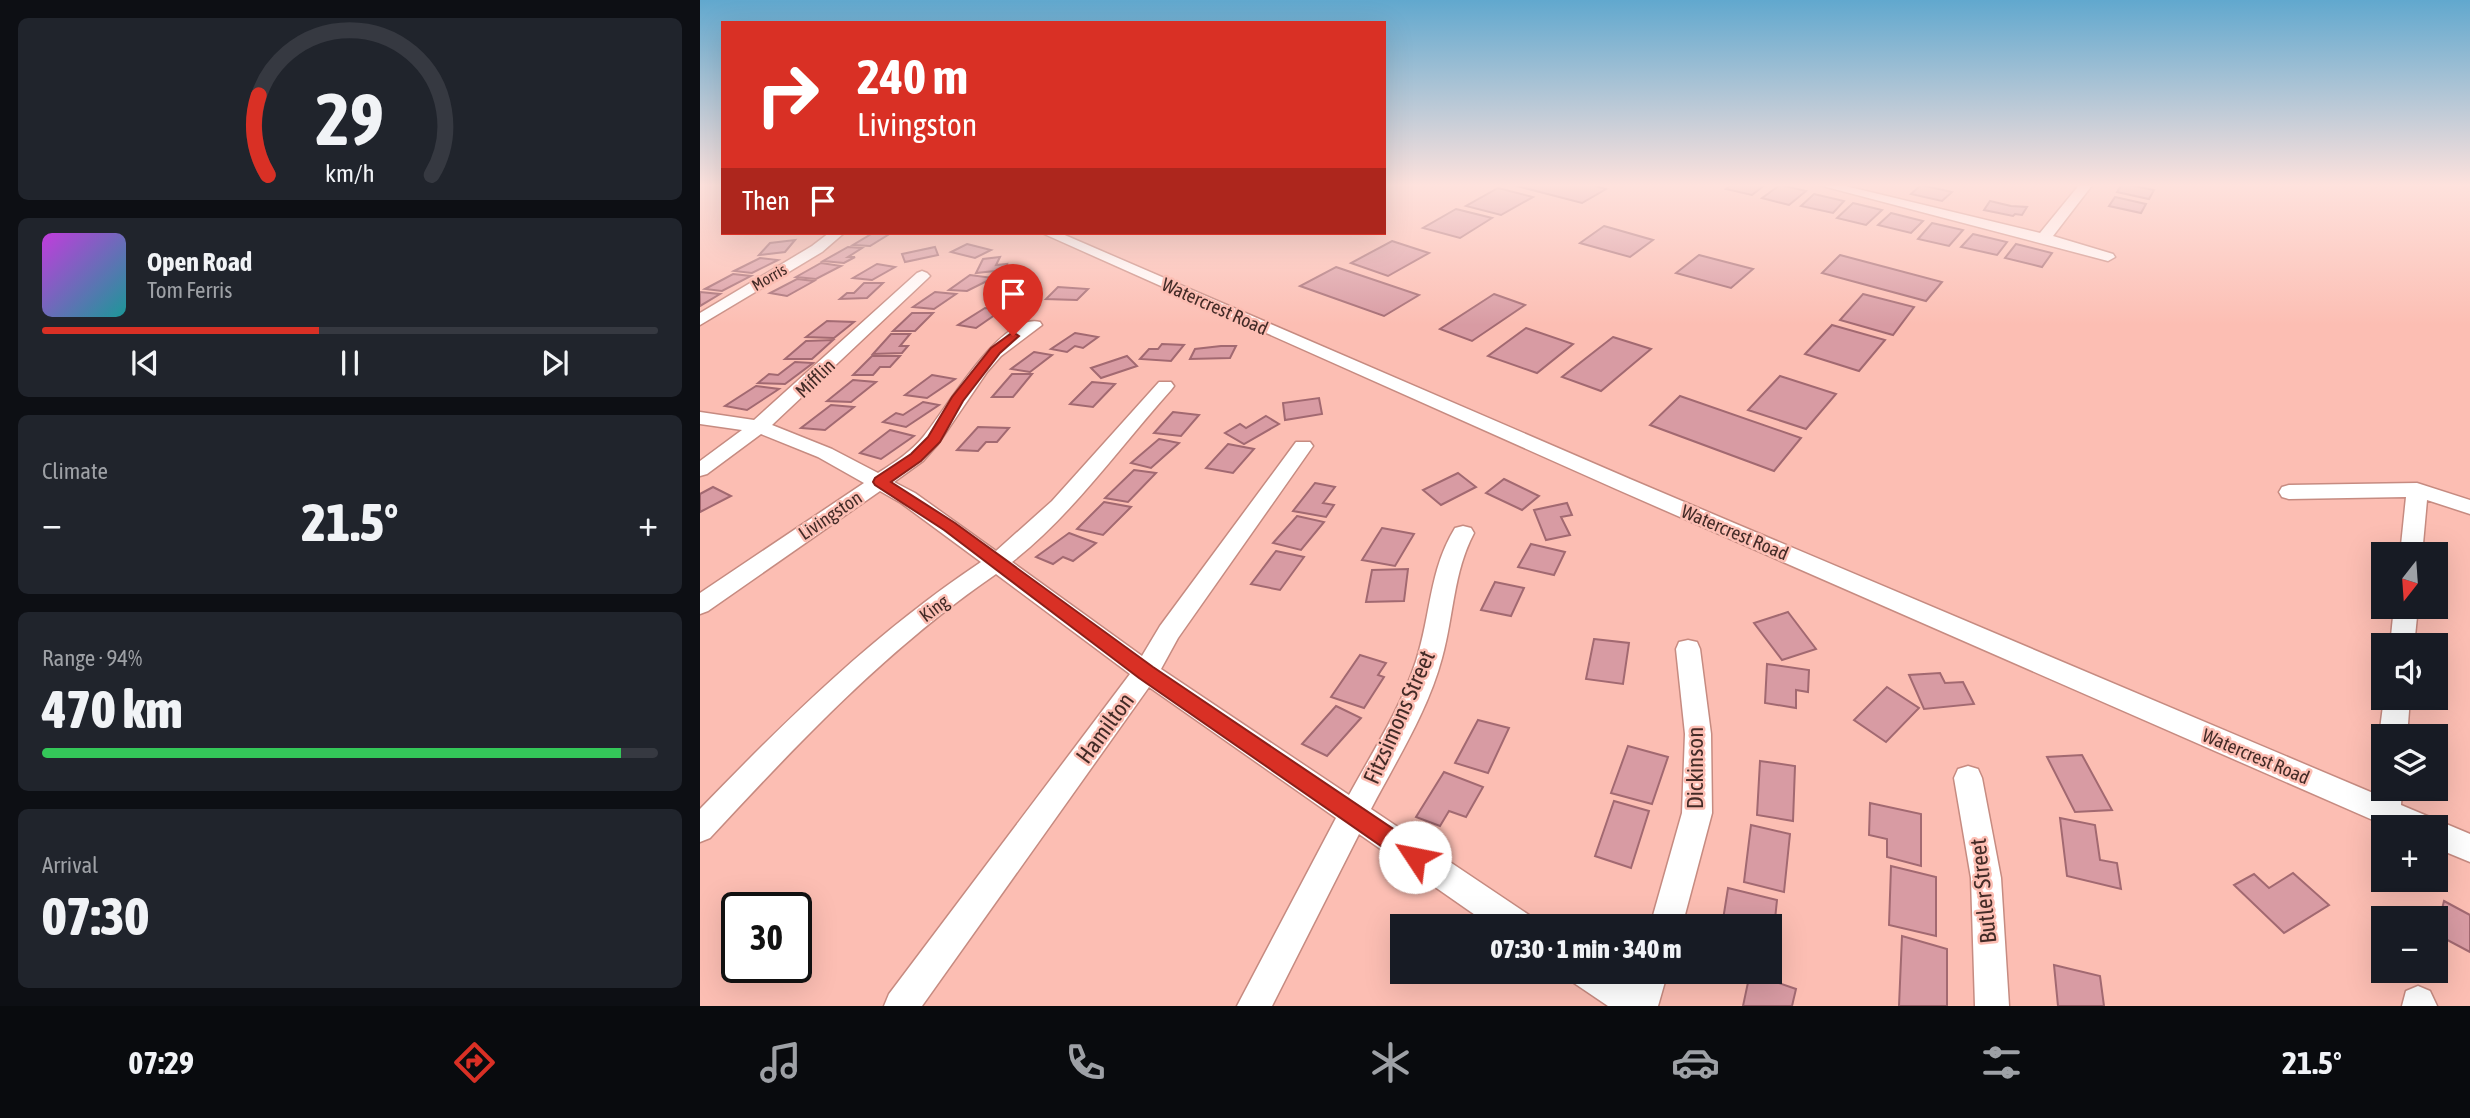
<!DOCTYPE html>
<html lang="en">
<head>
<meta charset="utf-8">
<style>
	:root { --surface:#171b24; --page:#20242c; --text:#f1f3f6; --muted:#9ea1a6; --line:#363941; --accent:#d93025 }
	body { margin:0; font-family:"Asap Condensed",sans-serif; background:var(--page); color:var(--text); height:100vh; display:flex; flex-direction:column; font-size:26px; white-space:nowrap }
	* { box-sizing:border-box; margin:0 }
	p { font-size:23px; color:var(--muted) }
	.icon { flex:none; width:38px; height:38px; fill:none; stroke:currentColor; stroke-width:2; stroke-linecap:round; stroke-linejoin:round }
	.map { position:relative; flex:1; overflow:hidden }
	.sheet { display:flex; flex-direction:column; gap:18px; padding:18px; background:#0d0f14; width:700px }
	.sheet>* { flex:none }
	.hud { position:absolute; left:21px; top:21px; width:665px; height:214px; border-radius:0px; box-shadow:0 7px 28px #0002; background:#d93025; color:#fff; overflow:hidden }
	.needle { width:46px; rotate:197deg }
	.tools { position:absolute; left:1671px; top:542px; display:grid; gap:14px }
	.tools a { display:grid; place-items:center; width:77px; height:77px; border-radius:0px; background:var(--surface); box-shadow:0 7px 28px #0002; font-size:35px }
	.speed { position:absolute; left:21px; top:892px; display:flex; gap:14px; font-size:35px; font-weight:700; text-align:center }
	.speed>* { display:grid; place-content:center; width:91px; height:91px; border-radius:50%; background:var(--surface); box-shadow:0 7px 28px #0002; line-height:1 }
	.speed .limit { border:4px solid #111; border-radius:10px; background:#fff; color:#111 }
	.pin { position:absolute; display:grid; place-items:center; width:60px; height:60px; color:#fff; margin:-72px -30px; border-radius:50% 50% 50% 0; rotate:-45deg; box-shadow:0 0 7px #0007 }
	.pin .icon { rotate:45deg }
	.me { position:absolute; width:77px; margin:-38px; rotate:304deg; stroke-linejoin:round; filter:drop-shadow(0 0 5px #0008) }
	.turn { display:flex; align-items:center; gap:24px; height:147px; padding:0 21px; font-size:32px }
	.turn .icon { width:91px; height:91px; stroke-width:2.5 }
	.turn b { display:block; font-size:49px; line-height:60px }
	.then { display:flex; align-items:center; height:66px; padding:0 21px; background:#0003; gap:14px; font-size:26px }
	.big { font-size:52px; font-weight:800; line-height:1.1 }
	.sheet .tile { flex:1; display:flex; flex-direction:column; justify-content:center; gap:10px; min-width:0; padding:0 24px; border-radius:10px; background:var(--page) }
	.sheet .dial { align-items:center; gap:0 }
	.dial svg { height:182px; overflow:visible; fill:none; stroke:var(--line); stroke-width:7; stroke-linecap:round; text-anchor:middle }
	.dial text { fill:var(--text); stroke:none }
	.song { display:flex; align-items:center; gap:21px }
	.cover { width:84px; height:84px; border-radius:10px; background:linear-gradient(135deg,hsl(290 70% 55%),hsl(180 70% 35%)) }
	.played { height:7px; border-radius:4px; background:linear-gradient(90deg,var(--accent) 45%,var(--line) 45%) }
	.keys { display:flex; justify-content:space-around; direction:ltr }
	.heat { display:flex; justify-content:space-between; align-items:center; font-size:38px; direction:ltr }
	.charge { height:10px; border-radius:5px; background:linear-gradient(90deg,#34c759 94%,var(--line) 0) }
	.trip { position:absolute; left:690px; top:914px; width:392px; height:70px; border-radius:0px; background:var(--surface); box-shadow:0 7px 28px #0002; font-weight:800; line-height:70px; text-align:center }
	.menu { display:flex; height:112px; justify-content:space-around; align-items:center; background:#090b0e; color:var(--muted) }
	.menu .icon { width:49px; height:49px }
	.menu .on { color:var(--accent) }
	.menu b { font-size:32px; color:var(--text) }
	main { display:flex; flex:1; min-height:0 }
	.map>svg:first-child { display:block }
	.building { fill:#d89ba3; stroke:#a26971; stroke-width:2 }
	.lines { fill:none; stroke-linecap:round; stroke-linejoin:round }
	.minor-casing { stroke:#c68b81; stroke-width:3 }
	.minor { fill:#fff; fill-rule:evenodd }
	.route { fill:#d93025; stroke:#8d1f18; stroke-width:2 }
	.labels { text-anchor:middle; stroke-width:5; stroke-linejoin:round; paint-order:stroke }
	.far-street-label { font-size:16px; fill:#432b27; stroke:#fcbeb3 }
	.street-label { font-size:19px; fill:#432b27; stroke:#fcbeb3 }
	.near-street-label { font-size:23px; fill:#432b27; stroke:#fcbeb3 }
</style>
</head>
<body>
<main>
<section class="sheet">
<div class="tile dial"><svg viewBox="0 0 100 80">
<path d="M14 69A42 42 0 1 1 86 69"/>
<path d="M14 69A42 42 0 0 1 10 34" stroke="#d93025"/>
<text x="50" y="56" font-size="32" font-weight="700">29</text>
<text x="50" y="72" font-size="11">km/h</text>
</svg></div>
<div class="tile">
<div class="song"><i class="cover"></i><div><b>Open Road</b><p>Tom Ferris</p></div></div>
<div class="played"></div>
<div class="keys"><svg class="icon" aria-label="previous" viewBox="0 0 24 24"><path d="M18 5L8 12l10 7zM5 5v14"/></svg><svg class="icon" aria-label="pause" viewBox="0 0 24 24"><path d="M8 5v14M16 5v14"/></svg><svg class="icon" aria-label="next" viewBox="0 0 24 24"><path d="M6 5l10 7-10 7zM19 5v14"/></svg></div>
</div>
<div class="tile"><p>Climate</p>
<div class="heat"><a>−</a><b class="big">21.5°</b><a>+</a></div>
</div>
<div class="tile"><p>Range · 94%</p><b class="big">470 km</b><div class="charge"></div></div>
<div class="tile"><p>Arrival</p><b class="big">07:30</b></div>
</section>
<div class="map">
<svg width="1770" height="1006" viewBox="0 0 1770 1006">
	<rect width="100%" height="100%" fill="#fcbeb3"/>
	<g class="building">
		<polygon points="809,184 888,184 906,189 882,203"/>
		<polygon points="1032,184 1066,184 1052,195 1026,189"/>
		<polygon points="1422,184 1424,184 1454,190 1449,199 1417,192"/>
		<polygon points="1080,185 1106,191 1089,205 1062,198"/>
		<polygon points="1221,185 1252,192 1242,201 1211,194"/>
		<polygon points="798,188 833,197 801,215 766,206"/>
		<polygon points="1114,194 1144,201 1133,213 1101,206"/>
		<polygon points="1415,197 1446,204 1441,213 1409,206"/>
		<polygon points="1290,201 1311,206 1327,207 1322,215 1315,214 1313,216 1284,210"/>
		<polygon points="1153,203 1182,210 1166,225 1137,218"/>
		<polygon points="756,209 792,218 760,238 723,228"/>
		<polygon points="1191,213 1223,221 1211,233 1178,225"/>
		<polygon points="1232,223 1263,230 1249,246 1218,239"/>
		<polygon points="904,226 953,240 930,257 880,243"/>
		<polygon points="173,233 191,233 170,246 153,245"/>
		<polygon points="1273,234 1307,242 1297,255 1261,247"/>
		<polygon points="95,240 85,252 59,255 70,243"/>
		<polygon points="692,241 729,253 688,276 651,263"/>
		<polygon points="267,244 291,250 275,258 251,252"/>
		<polygon points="1316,244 1352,253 1342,267 1305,258"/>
		<polygon points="148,247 162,248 148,257 155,257 144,263 123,261"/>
		<polygon points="235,247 238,255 205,262 202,254"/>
		<polygon points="999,255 1053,269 1031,288 976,273"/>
		<polygon points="1140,255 1242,282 1226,301 1122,273"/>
		<polygon points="300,257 296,265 307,264 304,270 276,273 283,259"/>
		<polygon points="60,258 78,260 52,273 34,271"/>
		<polygon points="121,263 141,266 116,279 96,277"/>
		<polygon points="177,264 195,267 172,280 153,278"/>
		<polygon points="636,267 719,295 684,316 600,286"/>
		<polygon points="33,274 51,276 22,291 5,289"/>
		<polygon points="270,275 293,278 267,291 249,290"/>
		<polygon points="97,279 114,281 87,296 70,293"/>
		<polygon points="164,283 183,283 167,298 140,299 147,293 154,293"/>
		<polygon points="358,287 388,289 377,300 346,299"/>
		<polygon points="0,292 20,294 0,306"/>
		<polygon points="235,292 256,294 234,309 213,307"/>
		<polygon points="794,294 825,305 772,341 740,329"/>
		<polygon points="1163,294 1214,307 1193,335 1140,320"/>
		<polygon points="285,308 302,310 276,328 258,325"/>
		<polygon points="212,313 233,313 215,331 193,331"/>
		<polygon points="127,321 154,322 134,338 106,337"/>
		<polygon points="1132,325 1185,340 1159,371 1105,354"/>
		<polygon points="826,328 873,344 837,373 788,356"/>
		<polygon points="375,333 398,337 383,348 375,346 367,352 351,349"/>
		<polygon points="191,334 210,334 200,346 208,346 202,353 173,354"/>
		<polygon points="913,337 951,349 901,391 862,377"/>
		<polygon points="133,340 112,359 85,359 106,341"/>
		<polygon points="462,344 484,345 471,361 440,359 449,349 458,349"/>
		<polygon points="521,346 536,346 530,358 490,359 495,349"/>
		<polygon points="334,352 352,355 330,372 311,369"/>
		<polygon points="172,356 200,356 190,367 180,367 173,375 153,375"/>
		<polygon points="427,356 437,366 401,378 391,368"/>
		<polygon points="95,362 113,363 85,384 58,383 69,374 78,375"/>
		<polygon points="312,374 332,374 313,397 292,397"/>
		<polygon points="232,375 255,379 227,398 205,395"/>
		<polygon points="1080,376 1136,394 1106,429 1048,410"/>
		<polygon points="153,380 176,382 151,402 127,401"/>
		<polygon points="392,382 415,384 393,407 370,404"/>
		<polygon points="56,386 79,389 47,410 25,406"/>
		<polygon points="980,396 1101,438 1074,471 950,425"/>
		<polygon points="619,398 622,414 585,420 583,403"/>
		<polygon points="223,402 239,405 206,427 183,422 196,413 203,415"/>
		<polygon points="131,405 154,407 125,430 101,428"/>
		<polygon points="473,412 499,415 481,436 454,433"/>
		<polygon points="566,416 579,424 544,444 525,433 540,424 546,428"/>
		<polygon points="278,427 309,428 297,442 286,442 278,451 257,450"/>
		<polygon points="190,430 214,436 181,459 160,453"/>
		<polygon points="459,439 479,443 451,468 431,463"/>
		<polygon points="528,444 554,449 533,473 506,468"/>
		<polygon points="434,470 456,473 428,502 405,498"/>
		<polygon points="758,473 776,487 741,505 723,490"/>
		<polygon points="804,479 839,496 822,510 786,493"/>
		<polygon points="615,483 635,487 623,503 634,505 626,517 593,511"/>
		<polygon points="13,487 31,496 0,512 0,494"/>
		<polygon points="404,502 431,507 403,535 377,529"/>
		<polygon points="867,503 872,515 861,517 870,535 846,540 834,510"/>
		<polygon points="597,516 624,522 601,550 573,543"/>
		<polygon points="682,528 714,534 695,566 662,560"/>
		<polygon points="369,533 396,543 373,561 363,557 353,564 336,557"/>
		<polygon points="831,544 865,552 854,575 818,567"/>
		<polygon points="576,551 604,557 580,590 551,584"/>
		<polygon points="708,569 704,601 666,602 672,570"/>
		<polygon points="795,582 824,588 811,616 781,610"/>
		<polygon points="1088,612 1116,649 1082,660 1054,623"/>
		<polygon points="894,639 929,643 923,684 886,679"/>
		<polygon points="660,655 686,663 678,675 684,677 664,708 631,697"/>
		<polygon points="1067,664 1109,670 1108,692 1096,690 1096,708 1065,703"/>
		<polygon points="1240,673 1245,683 1263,682 1274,704 1224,709 1209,675"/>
		<polygon points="1187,687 1219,708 1186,742 1154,720"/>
		<polygon points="636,706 661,718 627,756 602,744"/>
		<polygon points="778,720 809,728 788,773 755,763"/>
		<polygon points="928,746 968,757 952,804 911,793"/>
		<polygon points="1382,755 1412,810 1375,812 1347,757"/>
		<polygon points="1060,761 1095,766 1093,821 1057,815"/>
		<polygon points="744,772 783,787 766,817 749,811 740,826 716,817"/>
		<polygon points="914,801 949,811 931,868 895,856"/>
		<polygon points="1170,803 1221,814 1221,866 1187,857 1187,839 1169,835"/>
		<polygon points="1360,818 1395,825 1400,860 1417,863 1421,889 1367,876"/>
		<polygon points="1051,825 1090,834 1084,892 1044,882"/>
		<polygon points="1191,866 1236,877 1236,936 1189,925"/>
		<polygon points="1593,873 1629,905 1584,933 1534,885 1554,874 1569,888"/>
		<polygon points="1028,888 1077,900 1072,948 1069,947 1069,926 1022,926"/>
		<polygon points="1744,901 1770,915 1770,952 1736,934"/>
		<polygon points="1202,936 1247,949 1247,1006 1199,1006"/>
		<polygon points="1354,965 1400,976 1404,1006 1358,1006"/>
		<polygon points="1050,973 1096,989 1092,1006 1043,1006"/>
	</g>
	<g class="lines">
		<defs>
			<g id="minor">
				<polygon points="1115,184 1137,184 1340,233 1380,184 1393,184 1353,236 1413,254 1415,257 1408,261"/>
				<polygon points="129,233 144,233 122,252 0,325 0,313 112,246"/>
				<polygon points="342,233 360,233 930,479 1673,793 1678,780 1684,778 1684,789 1702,789 1701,805 1770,834 1770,862 1736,848 1736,828 1691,828 916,489"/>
				<path d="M222,271L227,273L230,276L227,279L72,425L132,449L178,473C195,462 211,452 224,436C246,410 301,312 340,322L342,325L301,356L287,372L238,444L223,461L194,482L215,493L296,551L352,501L459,382H471L474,386L471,390C419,448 373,514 312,562L442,656L460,626L596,442H610L613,446L478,638L461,669L649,795C673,751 701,708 716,661C731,615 729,570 755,528L763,526L771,528L774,533C753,573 754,615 742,658C728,711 696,761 671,809L829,915L834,926H791L659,834L572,1006H537L636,818L449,687L222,1006H184L189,994L430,674L296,574C188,648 99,742 10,838L0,842V809C87,719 176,632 281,562L201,503L180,491L8,611L0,614V593L164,483L118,457L61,434L7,474L0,476V461L42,430L0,424V412L54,420L217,273Z"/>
				<polygon points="1717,483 1770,500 1770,514 1727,500 1722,555 1700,555 1706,497 1589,499 1582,497 1579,492 1582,487 1589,485"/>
				<polygon points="1694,607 1718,607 1714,646 1690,646"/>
				<polygon points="988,640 997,642 1000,649 1011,734 1012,813 982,926 950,926 982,813 985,734 976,649 979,642"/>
				<polygon points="1684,698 1710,698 1707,737 1684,737 1684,745 1679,737"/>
				<polygon points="1268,766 1278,769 1282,778 1301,878 1309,1006 1275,1006 1271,878 1254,778 1258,769"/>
				<polygon points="870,971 915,971 932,982 935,971 968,971 958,1006 908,1006 874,983"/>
				<polygon points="1718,986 1730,991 1737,1006 1702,1006 1706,991"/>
			</g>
		</defs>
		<use href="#minor" class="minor-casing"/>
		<use href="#minor" class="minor"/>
	</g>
	<linearGradient id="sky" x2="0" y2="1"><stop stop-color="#61a8ce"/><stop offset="0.57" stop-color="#fee2dd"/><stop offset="1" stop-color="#fee2dd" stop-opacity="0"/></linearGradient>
	<rect width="1770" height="325" fill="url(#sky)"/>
	<polygon class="route" points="313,332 319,336 300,353 263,401 240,442 221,461 191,482 255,523 453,667 723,849 726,857 723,864 715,867 707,864 439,678 244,530 175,485 173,482 175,478 211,454 228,437 252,397 291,348"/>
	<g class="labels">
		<g class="far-street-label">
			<text transform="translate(69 277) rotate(-30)" y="6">Morris</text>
		</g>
		<g class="street-label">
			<text transform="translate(515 306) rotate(24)" y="7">Watercrest Road</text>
			<text transform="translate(115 378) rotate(-44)" y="7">Mifflin</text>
			<text transform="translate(130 515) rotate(-34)" y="7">Livingston</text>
			<text transform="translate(1035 532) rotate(23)" y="7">Watercrest Road</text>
			<text transform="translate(234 608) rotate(-37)" y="7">King</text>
			<text transform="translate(1556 756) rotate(23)" y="7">Watercrest Road</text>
		</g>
		<g class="near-street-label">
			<text transform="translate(699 717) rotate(-66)" y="8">Fitzsimons Street</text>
			<text transform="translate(405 728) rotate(-54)" y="8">Hamilton</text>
			<text transform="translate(995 768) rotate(-90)" y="8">Dickinson</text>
			<text transform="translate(1283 891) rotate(-96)" y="8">Butler Street</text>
		</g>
	</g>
</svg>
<div class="tools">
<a><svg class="needle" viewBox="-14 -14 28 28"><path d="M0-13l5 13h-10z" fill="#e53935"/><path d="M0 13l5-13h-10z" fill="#9ea1a6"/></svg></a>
<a><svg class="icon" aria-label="sound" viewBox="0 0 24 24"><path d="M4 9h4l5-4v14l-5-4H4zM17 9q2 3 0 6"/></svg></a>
<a><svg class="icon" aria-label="layers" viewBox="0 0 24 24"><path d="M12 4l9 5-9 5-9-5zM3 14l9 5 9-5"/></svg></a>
<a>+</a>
<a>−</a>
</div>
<div class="speed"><div class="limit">30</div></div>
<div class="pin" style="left:313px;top:336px;background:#d93025"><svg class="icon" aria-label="arrive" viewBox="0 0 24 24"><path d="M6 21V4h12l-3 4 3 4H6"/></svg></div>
<svg class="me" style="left:715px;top:857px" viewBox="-20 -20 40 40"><circle r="19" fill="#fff"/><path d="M0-13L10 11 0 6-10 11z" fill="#d93025"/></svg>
<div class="trip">07:30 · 1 min · 340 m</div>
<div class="hud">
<div class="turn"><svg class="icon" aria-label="right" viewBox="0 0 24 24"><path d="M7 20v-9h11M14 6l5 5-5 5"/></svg><div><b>240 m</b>Livingston</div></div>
<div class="then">Then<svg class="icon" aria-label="arrive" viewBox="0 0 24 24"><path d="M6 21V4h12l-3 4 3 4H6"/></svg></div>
</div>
</div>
</main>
<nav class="menu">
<b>07:29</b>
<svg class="icon on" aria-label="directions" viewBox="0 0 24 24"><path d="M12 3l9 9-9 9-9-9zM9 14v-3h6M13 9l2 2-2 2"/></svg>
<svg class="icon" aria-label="music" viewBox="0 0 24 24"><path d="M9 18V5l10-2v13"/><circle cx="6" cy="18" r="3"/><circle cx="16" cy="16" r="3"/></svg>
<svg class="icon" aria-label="phone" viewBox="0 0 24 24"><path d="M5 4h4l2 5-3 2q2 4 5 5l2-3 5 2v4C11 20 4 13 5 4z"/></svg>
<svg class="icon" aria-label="climate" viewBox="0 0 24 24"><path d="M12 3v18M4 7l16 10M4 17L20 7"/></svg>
<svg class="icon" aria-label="car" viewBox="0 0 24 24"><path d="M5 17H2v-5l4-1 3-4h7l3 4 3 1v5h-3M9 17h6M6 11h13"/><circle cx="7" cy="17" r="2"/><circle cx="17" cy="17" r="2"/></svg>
<svg class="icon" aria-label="filters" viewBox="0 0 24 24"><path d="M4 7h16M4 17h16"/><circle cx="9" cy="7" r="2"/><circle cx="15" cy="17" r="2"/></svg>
<b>21.5°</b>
</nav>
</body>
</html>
